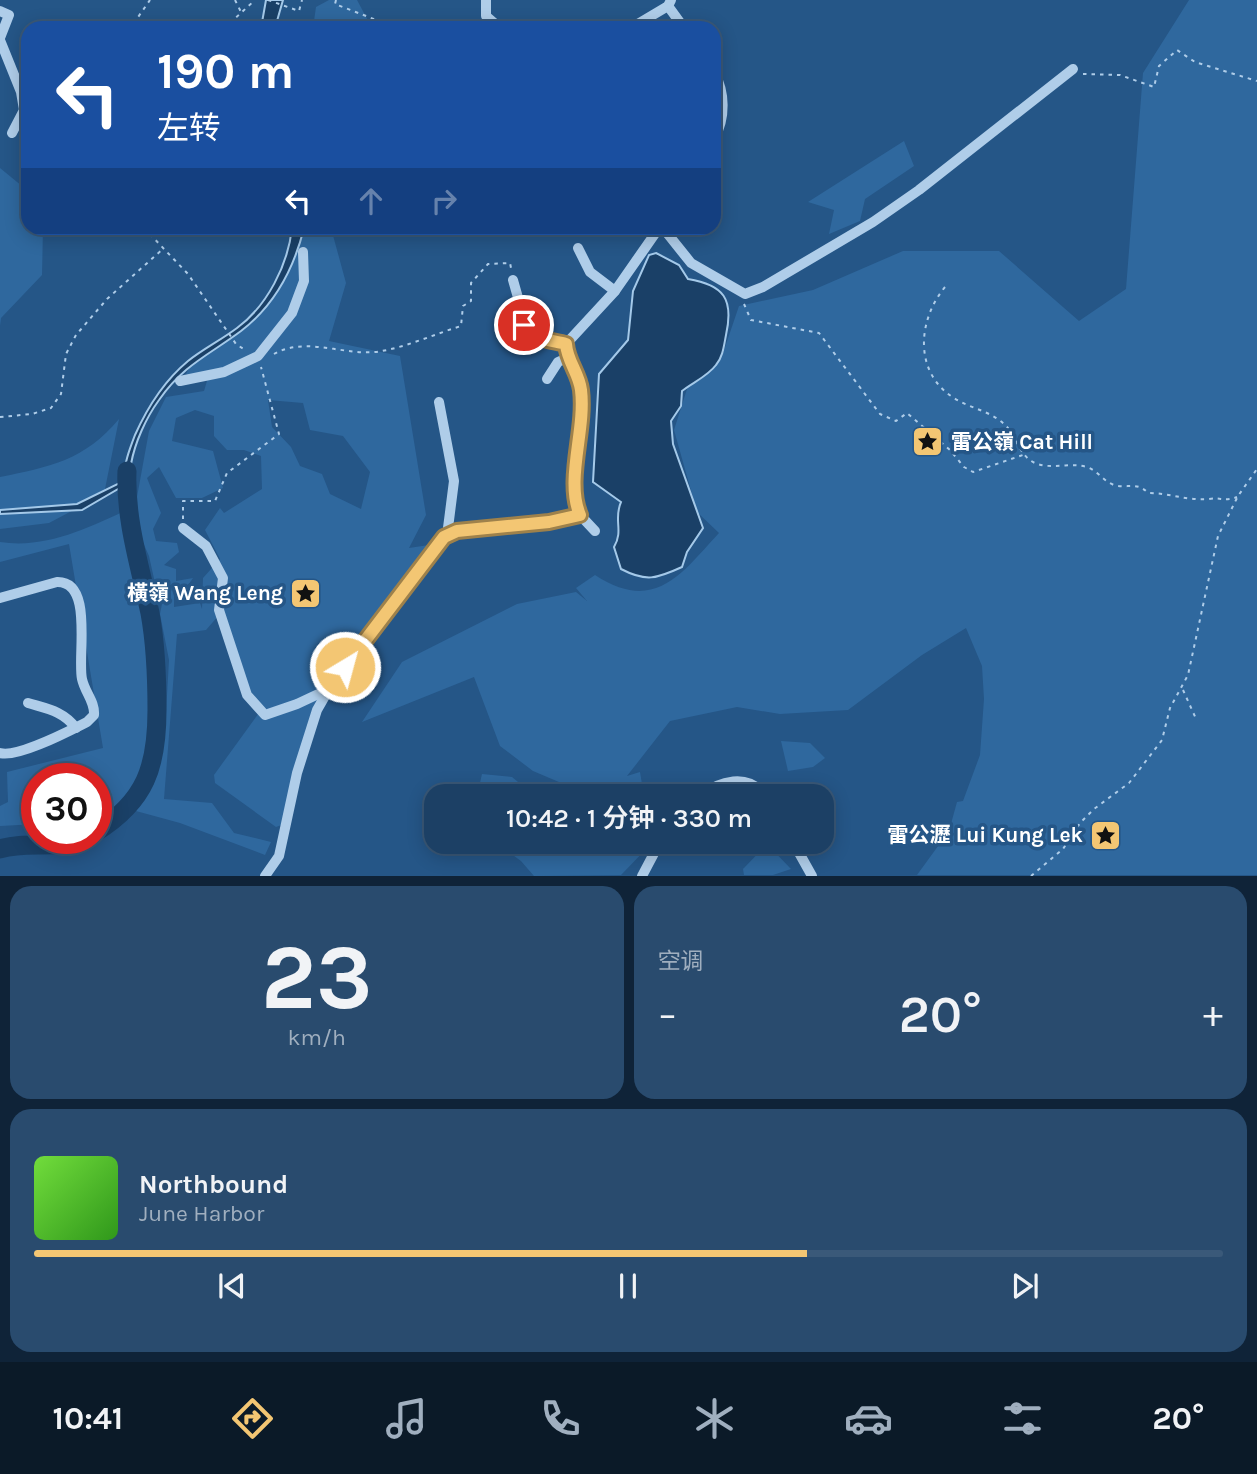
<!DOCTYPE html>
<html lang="zh">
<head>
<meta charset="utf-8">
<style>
	:root { --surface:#1c4065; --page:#294b6e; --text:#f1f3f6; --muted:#a0afbf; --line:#3a5979; --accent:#f3c673 }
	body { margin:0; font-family:Karla,"Noto Sans SC",sans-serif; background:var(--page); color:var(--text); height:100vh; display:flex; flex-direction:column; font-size:26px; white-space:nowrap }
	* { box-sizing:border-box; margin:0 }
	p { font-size:23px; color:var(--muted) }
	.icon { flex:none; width:38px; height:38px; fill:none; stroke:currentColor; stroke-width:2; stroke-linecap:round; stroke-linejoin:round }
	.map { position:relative; height:876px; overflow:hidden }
	.sheet { display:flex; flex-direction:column; gap:10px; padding:10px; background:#0f2338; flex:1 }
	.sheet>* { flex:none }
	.hud { position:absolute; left:21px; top:21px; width:700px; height:214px; border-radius:21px; box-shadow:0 4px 18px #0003,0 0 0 2px var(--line); background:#1a4fa0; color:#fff; overflow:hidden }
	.speed { position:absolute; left:21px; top:763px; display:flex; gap:14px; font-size:35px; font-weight:700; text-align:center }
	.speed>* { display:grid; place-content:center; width:91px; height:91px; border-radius:50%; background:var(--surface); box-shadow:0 4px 18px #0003,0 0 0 2px var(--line); line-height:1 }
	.speed .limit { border:10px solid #d22; background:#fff; color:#111 }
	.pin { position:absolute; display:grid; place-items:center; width:60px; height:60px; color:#fff; margin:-30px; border:4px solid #fff; border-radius:50%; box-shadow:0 2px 7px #0007 }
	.me { position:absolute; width:77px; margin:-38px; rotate:37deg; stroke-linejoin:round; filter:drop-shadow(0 0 5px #0008) }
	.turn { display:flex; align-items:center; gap:24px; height:147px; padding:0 21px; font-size:32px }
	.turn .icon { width:91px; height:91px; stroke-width:2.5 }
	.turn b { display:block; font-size:49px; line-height:60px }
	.lanes { display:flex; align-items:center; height:66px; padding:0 21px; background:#0003; justify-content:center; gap:35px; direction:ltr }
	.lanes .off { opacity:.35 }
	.big { font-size:52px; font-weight:600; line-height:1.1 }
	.sheet .widget { flex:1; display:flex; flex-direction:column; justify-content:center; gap:10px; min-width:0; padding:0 24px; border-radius:21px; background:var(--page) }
	.sheet .dial { align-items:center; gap:0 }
	.dial b { font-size:91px; line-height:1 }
	.song { display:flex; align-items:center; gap:21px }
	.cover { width:84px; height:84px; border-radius:10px; background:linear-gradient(135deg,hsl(100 70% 55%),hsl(110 70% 35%)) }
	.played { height:7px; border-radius:4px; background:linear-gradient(90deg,var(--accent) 65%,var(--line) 65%) }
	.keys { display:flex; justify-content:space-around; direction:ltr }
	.heat { display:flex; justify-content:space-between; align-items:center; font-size:38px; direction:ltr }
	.sheet .tiles { flex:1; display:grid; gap:10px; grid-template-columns:1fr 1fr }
	.widget:last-child { grid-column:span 2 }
	.trip { position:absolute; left:424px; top:784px; width:410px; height:70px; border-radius:21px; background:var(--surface); box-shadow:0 4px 18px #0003,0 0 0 2px var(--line); font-weight:600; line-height:70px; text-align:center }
	.menu { display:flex; height:112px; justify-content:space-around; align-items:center; background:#0b1a28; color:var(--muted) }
	.menu .icon { width:49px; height:49px }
	.menu .on { color:var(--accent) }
	.menu b { font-size:32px; color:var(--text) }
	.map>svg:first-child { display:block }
	.green { fill:#2f689e; fill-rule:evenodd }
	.water { fill:#1a4067; stroke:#a4c9e9; stroke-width:2 }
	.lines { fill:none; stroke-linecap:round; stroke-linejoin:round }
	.river { stroke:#1a4067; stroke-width:19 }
	.path { stroke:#afcde9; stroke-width:2; stroke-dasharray:3.5 5; stroke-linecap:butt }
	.minor { stroke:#afcde9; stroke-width:10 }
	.route-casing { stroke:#9e814b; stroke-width:18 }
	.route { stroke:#f3c673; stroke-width:12 }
	.labels { text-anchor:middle; stroke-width:7; stroke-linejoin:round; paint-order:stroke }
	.poi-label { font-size:21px; font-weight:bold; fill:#fff; stroke:#255687; text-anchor:end }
</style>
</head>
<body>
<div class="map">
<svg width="1257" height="876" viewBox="0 0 1257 876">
	<rect width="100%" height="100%" fill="#255687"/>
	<g class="green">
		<polygon points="329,0 357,0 372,28 313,28 316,7"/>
		<path d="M1189,0H1257V875H917L949,831L957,802L963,801L980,755L984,699L982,666L966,628L922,655L848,710L780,714L737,707L670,721L627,776L640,772L644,796H580L585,793L533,771L500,746L474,677L362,722L402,662L517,604L576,592L587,601L576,588L595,575C655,614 681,574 719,533L697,512L674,430L688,386L722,356L739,306L813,290L903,251H999L1079,321L1126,289L1143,73Z"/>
		<polygon points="904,141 914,166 865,199 860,221 829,234 834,210 808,202"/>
		<polygon points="0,168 28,191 28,228 43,228 42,275 1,318 0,326"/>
		<path d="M304,228H331L346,283L329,341L400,356L426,515L409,548L429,545L436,555L320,704L287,823L276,827L215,783L214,775L261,710L247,695L219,615L206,630L177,634L164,799L212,803L234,833L271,842L265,855L180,823L136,811L155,780L166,713L169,660L160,614L166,583H155L149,556L138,531L135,508L149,431L166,397L204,391L207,381L186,374C196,353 222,345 240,331C274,306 294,268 304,228ZM268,400L303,403L310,430L343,436L370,472L361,509L330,494L322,474L300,466L291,447L272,427ZM195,410L214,416V436L227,450H244L261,456L262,489L224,513L220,508L205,530L220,559L203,578L202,609L200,603L174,607V592L189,584L193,578L176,581V569L164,565L179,552L177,543L156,541L153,529L161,513L147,478L159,467L176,498H202L223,488L213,451L172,441L176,418Z"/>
		<path d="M119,419L104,494L49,523L0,529V477C50,467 85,460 119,419Z"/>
		<path d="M129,509C138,605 206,758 104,827L96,821V779H37V824L0,826V806L8,802L7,772L103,748L69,544L0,562V542C46,549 88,528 129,509Z"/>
		<polygon points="781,741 810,743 825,758 813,767 788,771"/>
		<polygon points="482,774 512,777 535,796 477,796"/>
		<polygon points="20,841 44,842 42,853 12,853 0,856 0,846"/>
		<polygon points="495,842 650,842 651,844 621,875 534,876 521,861"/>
		<polygon points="767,844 791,869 773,875 744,875 743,869"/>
	</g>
	<g class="water">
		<polygon points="266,0 283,0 275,28 261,28"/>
		<path d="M292,228H304C294,268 275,305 241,331C209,355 183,365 159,400C146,418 135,442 131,464C130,474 132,486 128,495L125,485L82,510L0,514V510L77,504L124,481C123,466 130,448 135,435C148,406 164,381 188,361C203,349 221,340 237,328C267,306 288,265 292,228Z"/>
		<path d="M656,253L679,265L688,279C724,285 734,299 726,335C724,345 723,357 716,365C708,376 692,383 682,391L681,406L671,421L673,444L703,528L687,552L682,567C656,579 646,582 621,569L614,547C624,530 613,520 621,502L593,482L599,374L628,340L633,291L649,255Z"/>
	</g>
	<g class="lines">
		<g class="river">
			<path d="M96,832C146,801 157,766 157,710C157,677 156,646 150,613C140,566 125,520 127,471"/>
			<path d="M0,849C28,840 58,851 85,838"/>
		</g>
		<g class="path">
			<polyline points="235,0 241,12"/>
			<polyline points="268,0 299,11 302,0"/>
			<polyline points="336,0 335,4 397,28"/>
			<polyline points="230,23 255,0"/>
			<polyline points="126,28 136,20 150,0"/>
			<polyline points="1083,74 1120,75 1154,87 1159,66 1177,50 1195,62 1257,81"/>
			<polyline points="20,139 28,146"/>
			<polyline points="144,228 188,274 236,344 245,350"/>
			<path d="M945,287C917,321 914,373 954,398C971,409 992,411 1006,426C1017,437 1019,456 1035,463C1051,470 1070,462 1087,467C1098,471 1103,481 1114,485C1127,489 1137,481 1148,493C1170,493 1187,501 1209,499C1221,497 1224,502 1237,497"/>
			<polyline points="744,304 751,320 819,333 880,414 896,421 907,413 950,450 964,467 973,472 1023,455"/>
			<path d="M274,354C307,335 348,358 382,351C409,346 435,334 461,326L463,306L471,301V283L488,264L510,263L511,268"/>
			<polyline points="0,417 32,414 51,408 61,394 66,354 76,335 107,299 164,248"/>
			<polyline points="183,519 183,501 215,501 227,473 279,434 261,367"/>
			<polyline points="1183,690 1197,721"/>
			<polyline points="1031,876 1063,849 1080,823 1094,809 1129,783 1162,740 1170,708 1188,675 1218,536 1238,496 1257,469"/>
		</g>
		<g class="minor">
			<polyline points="486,0 486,16 500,28"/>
			<polyline points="668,6 684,28"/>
			<polyline points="0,11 9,15 0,38"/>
			<polyline points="631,28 668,6 671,0"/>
			<polyline points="0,40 21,92 24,110 12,133"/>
			<path d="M714,72C725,92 726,118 714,139"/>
			<polyline points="663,228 691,263 745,294 763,287 873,222 919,190 1073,69"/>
			<polyline points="578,248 590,272 615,291"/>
			<polyline points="513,280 528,333 566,344"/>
			<polyline points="547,379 558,362 567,358"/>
			<polyline points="180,381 224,372 258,356 292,313 304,281 303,252"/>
			<polyline points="439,402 454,481 448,528 450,533"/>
			<polyline points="183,528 206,546 223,578 219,610 247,695 265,715 297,704 329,689"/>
			<path d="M595,531L580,515L575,503C576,465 587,427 581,389C578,372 567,361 566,344L615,291L659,228"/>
			<path d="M0,598L57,582C94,581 77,656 82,679C85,693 95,701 94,715L87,722C69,731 18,758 0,753"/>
			<path d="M28,703C48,709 63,711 76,728"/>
			<path d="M700,796C719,781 748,772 765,796"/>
			<polyline points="793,842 812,876"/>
			<polyline points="265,876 279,856 297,773 317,710 329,689 444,537 457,531 549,522 580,515"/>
			<polyline points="642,876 660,842"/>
		</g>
	</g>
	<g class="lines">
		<defs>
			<path id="route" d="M345,667L444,537L457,531L549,522L580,515C565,480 586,430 581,390C579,373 567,361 566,344C551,340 531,340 524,325"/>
		</defs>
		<use href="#route" class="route-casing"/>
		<use href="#route" class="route"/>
	</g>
	<defs>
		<symbol id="sight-square" viewBox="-11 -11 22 22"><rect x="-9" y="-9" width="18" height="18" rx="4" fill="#f3c673" stroke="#255687"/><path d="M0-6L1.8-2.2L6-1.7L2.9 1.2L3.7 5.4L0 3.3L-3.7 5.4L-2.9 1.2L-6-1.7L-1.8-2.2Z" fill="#111"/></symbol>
	</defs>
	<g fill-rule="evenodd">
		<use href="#sight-square" x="910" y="424" width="35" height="35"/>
		<use href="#sight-square" x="288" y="576" width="35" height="35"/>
		<use href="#sight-square" x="1088" y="818" width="35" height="35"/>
	</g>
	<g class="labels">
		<g class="poi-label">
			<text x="951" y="449" text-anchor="start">雷公嶺 Cat Hill</text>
			<text x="283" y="600">橫嶺 Wang Leng</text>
			<text x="1083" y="842">雷公瀝 Lui Kung Lek</text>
		</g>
	</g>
</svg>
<div class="speed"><div class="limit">30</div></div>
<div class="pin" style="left:524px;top:325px;background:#d93025"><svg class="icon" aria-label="arrive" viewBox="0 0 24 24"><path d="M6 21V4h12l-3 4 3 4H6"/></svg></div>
<svg class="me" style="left:345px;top:667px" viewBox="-20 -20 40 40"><circle r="17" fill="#f3c673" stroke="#fff" stroke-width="3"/><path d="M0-11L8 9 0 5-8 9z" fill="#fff"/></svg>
<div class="trip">10:42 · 1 分钟 · 330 m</div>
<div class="hud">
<div class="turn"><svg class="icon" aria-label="left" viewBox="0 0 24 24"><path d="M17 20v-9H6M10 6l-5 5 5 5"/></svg><div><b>190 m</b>左转</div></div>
<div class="lanes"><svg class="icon" aria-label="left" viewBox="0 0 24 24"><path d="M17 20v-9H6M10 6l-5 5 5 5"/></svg><svg class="icon off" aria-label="ahead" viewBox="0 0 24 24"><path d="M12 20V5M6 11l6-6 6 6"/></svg><svg class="icon off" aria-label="right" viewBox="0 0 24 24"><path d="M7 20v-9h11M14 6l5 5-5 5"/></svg></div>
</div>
</div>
<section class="sheet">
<div class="tiles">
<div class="widget dial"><b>23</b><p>km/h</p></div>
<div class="widget"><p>空调</p>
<div class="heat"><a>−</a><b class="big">20°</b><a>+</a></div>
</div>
<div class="widget">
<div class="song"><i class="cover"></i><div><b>Northbound</b><p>June Harbor</p></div></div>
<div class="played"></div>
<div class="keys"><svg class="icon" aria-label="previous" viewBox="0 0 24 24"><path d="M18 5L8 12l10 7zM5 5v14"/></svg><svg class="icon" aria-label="pause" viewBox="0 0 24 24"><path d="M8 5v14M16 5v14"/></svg><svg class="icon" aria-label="next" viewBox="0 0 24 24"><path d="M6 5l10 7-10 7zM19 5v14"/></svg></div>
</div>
</div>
</section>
<nav class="menu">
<b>10:41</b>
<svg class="icon on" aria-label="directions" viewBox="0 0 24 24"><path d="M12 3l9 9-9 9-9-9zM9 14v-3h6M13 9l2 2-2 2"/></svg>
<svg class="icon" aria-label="music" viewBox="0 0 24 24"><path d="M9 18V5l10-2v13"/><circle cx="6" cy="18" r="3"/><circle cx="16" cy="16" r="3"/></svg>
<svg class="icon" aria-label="phone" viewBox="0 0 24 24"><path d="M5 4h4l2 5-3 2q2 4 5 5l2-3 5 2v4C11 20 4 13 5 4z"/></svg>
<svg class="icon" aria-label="climate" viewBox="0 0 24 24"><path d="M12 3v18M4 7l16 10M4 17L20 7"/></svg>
<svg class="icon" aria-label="car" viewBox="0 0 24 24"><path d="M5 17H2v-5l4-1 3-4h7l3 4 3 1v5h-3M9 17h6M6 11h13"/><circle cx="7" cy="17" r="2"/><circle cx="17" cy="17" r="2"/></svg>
<svg class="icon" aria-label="filters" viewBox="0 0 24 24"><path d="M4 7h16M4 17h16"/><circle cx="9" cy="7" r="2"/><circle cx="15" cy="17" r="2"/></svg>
<b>20°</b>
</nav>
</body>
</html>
